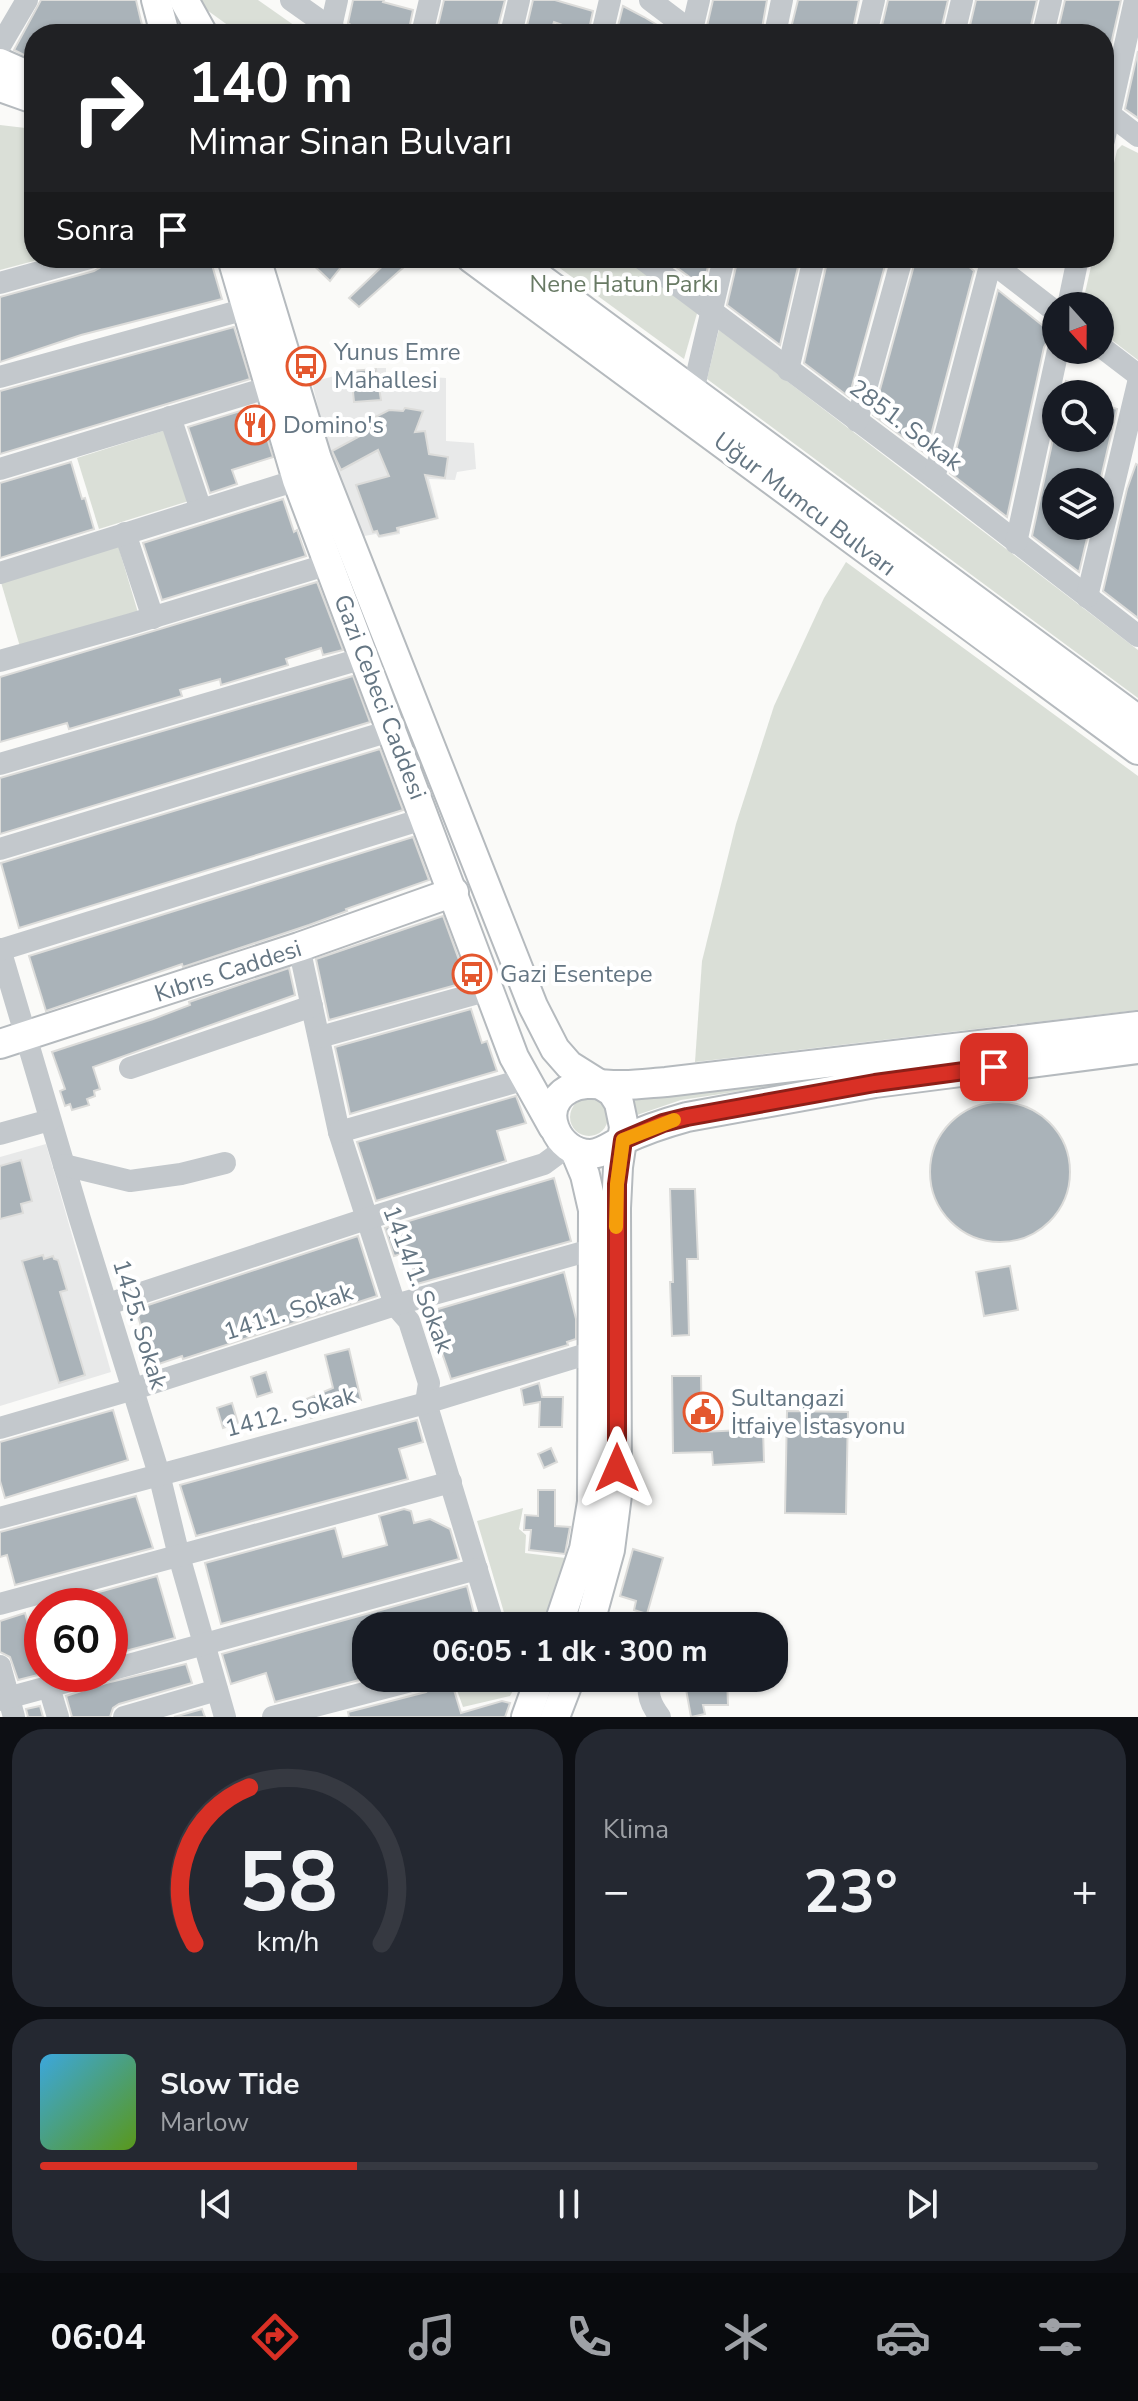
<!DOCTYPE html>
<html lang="tr">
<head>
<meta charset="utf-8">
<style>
	:root { --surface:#171b24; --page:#242831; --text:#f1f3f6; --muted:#9ea1a6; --line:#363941; --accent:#d93025 }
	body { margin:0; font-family:"Nunito Sans",sans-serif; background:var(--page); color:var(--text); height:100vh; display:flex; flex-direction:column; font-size:30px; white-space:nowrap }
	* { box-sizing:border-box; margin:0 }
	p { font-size:26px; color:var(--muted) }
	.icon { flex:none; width:44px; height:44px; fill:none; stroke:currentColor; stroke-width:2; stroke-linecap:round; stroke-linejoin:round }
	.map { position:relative; height:1717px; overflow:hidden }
	.sheet { display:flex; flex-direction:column; gap:12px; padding:12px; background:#0d0f14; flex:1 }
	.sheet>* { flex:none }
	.hud { position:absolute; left:24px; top:24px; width:1090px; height:244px; border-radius:32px; box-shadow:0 2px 6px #0004; background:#202124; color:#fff; overflow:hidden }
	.needle { width:52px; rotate:159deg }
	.fabs { position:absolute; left:1042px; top:292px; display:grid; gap:16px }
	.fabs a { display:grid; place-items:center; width:72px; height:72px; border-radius:50%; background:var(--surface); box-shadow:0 2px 6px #0004; font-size:40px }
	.speed { position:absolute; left:24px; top:1588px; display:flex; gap:16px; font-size:40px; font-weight:700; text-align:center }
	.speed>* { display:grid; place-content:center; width:104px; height:104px; border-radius:50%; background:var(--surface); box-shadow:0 2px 6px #0004; line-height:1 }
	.speed .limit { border:12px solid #d22; background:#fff; color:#111 }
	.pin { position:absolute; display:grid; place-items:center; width:68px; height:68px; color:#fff; margin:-34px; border-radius:16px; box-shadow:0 4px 12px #0006 }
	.me { position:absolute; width:88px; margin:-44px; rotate:0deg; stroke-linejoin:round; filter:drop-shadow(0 0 6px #0008) }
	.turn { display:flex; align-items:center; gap:28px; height:168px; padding:0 32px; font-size:36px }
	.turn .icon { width:104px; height:104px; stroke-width:2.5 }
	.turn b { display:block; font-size:56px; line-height:68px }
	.then { display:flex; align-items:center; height:76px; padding:0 32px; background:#0003; gap:16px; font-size:30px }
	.big { font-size:60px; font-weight:700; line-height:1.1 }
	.sheet .card { flex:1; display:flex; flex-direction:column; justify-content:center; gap:12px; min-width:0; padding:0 28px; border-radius:32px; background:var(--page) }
	.sheet .dial { align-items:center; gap:0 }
	.dial svg { height:208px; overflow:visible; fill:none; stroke:var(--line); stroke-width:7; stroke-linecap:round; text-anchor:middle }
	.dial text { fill:var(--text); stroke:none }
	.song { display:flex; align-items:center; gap:24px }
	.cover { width:96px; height:96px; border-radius:12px; background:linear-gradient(135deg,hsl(200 70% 55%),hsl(90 70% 35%)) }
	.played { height:8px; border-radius:4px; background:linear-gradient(90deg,var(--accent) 30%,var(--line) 30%) }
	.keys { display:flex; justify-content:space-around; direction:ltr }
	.heat { display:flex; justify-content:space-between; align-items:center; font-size:44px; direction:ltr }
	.sheet .tiles { flex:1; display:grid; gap:12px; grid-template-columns:1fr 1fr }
	.card:last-child { grid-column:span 2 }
	.trip { position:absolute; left:352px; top:1612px; width:436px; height:80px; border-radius:32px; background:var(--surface); box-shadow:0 2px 6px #0004; font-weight:700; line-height:80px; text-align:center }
	.tabs { display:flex; height:128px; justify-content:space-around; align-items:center; background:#090b0e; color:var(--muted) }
	.tabs .icon { width:56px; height:56px }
	.tabs .current { color:var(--accent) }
	.tabs b { font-size:36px; color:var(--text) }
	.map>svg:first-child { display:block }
	.built { fill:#e8e9e9 }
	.green { fill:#dadfd7 }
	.building { fill:#aab3b9; stroke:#dcdcda; stroke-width:2 }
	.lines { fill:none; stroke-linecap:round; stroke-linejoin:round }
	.major-casing { stroke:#b5babe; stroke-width:32 }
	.minor { stroke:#c3c8cc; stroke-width:22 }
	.major { stroke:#fff; stroke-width:28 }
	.route-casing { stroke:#8d1f18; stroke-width:20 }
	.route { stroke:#d93025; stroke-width:14 }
	.slow { stroke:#f59e0b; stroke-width:14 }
	.labels { text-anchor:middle; stroke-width:8; stroke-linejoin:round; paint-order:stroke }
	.park-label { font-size:24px; fill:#687a64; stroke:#fff }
	.poi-label { font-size:24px; fill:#657683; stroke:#fff; text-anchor:start }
	.street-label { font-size:24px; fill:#657683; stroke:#fff }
</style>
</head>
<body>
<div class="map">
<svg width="1138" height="1717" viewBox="0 0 1138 1717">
	<rect width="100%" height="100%" fill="#fafaf8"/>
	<g class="built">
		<polygon points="378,368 386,368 386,374 446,378 446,441 474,443 476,469 457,472 455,480 429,479 439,519 400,528 400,534 379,538 376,534 364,536 329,453 312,382 353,371"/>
		<polygon points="46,1144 111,1372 0,1406 0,1157"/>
	</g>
	<g class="green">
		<polygon points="199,0 258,0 298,28 294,34 240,34 200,5"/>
		<polygon points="0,125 34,129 34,258 45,258 0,270"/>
		<polygon points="1122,145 1138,153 1138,360 1100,331 1100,306 1082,306 1093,258 1104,258 1104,207 1117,150"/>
		<polygon points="546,258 632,258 698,310 684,359"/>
		<polygon points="719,329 1138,650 1138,698 707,379"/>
		<polygon points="169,429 192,500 99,529 77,458"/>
		<polygon points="117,542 139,616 21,650 0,579"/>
		<polygon points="846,562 1138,776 1138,1010 695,1062 702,961 736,824 774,706 824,598"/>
		<polygon points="929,1063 681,1100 637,1115 633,1096 677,1095"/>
		<circle cx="589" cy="1117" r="19"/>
		<polygon points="523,1508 519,1529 526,1535 525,1553 565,1558 543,1624 508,1626 477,1521"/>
		<polygon points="520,1678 510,1696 463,1707 453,1679"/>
	</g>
	<g class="building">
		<polygon points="41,0 136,0 142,25 138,25 142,34 34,34 34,58 26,56 14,50"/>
		<polygon points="353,0 384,0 383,2 413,10 408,34 365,34 348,23"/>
		<polygon points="444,0 505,0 496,34 436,34"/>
		<polygon points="533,0 555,0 593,11 588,34 554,22 550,34 525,34"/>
		<polygon points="713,0 767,0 761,34 717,34 707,26"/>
		<polygon points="798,0 859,0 852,34 790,32"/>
		<polygon points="888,0 948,0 940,34 880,34"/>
		<polygon points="976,0 1037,0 1029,34 968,34"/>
		<polygon points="1065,0 1121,0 1104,75 1104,34 1057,34"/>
		<polygon points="623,6 644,17 672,34 633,34 617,30"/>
		<polygon points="1138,51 1138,118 1125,109"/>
		<polygon points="131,258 210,258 222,299 81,335 0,362 0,297 94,271 101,267"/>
		<polygon points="306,258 348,258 330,281"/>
		<polygon points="391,258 414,258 359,307 349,298"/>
		<polygon points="664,258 710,258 703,287"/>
		<polygon points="738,258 800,258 780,345 727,305"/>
		<polygon points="828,258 887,258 849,397 804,363"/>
		<polygon points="916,258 959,258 974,271 926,454 873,415"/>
		<polygon points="998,290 1052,333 1044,347 1007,517 950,473"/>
		<polygon points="234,327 250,379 0,454 0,391"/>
		<polygon points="376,369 381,400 354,402 351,371"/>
		<polygon points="1066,381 1099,391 1099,394 1063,394"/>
		<polygon points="1100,404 1117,409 1100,482 1056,482 1056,526 1090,526 1079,572 1032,536 1056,425 1056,438 1100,438"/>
		<polygon points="257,406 273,457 232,470 237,484 210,493 188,427"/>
		<polygon points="405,408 423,411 415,432 425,431 429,454 448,457 445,478 425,475 437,518 397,528 398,532 379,536 377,531 373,532 356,485 389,476 378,450 341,470 332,451 360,436 356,427 389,410 403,411"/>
		<polygon points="71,462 82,499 85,498 94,529 0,558 0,483"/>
		<polygon points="1136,464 1138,465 1138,618 1103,591 1127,489"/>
		<polygon points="283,499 294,532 297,530 306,556 162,600 143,543"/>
		<polygon points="317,582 343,650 323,655 321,648 286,659 288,665 221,685 220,679 180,690 182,696 69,729 67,723 0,742 0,677"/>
		<polygon points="353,676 370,722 0,834 0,778"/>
		<polygon points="380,749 403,810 19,928 1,863"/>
		<polygon points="413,837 429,880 346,909 347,911 309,925 183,967 182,964 46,1011 29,956"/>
		<polygon points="443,916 467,982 329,1020 316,959"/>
		<polygon points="289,968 295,995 93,1067 100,1089 94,1091 95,1096 87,1099 89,1105 72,1110 70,1104 65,1106 60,1091 65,1089 52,1052 153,1019 190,1005 189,1002"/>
		<polygon points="471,1009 482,1043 487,1041 497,1071 350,1114 335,1047"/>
		<polygon points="516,1096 526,1123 497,1131 506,1161 376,1201 357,1142"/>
		<circle cx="1000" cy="1172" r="70"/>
		<polygon points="21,1160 32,1201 21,1204 23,1213 0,1219 0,1166"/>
		<polygon points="554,1178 571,1241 417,1284 409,1252 394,1256 385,1228"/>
		<polygon points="670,1189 695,1189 698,1259 687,1259 689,1335 672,1336 670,1282 673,1282"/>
		<polygon points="358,1236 377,1296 183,1359 182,1356 150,1367 140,1339 144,1337 136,1309"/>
		<polygon points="43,1255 44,1259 53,1256 54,1259 58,1260 67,1290 60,1292 85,1375 59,1383 22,1261"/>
		<polygon points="1010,1266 1018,1310 984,1316 976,1272"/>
		<polygon points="564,1272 576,1319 576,1339 567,1342 568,1345 451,1379 428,1312"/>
		<polygon points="349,1349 361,1400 328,1408 329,1411 311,1418 304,1400 333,1388 325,1355"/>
		<polygon points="266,1372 272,1392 257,1397 251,1377"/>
		<polygon points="672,1376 701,1376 702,1432 763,1429 764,1462 713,1465 712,1452 673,1453"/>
		<polygon points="539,1383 542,1397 563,1397 562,1427 539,1427 540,1402 524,1405 521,1389"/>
		<polygon points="232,1403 238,1423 223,1428 217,1408"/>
		<polygon points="113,1410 128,1460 5,1498 0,1481 0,1442"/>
		<polygon points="787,1411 848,1412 846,1514 785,1513"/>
		<polygon points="417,1420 423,1442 399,1449 408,1479 196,1536 180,1485"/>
		<polygon points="551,1448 557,1462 544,1468 538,1454"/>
		<polygon points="538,1490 555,1490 555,1526 570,1527 565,1554 529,1550 531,1530 524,1530 525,1515 538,1516"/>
		<polygon points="136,1496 153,1548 15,1585 7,1555 0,1557 0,1532"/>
		<polygon points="404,1509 411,1511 414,1523 430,1519 450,1529 459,1559 221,1624 205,1563 335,1528 343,1557 387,1545 379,1516"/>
		<polygon points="633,1549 663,1558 647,1614 634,1610 636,1601 620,1596"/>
		<polygon points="157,1576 175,1638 110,1655 110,1606 59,1606 59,1603"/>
		<polygon points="467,1586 477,1626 366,1626 367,1678 275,1702 266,1673 231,1684 222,1654"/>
		<polygon points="25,1613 34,1645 42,1643 42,1674 18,1680 10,1657 0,1652 0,1621"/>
		<polygon points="186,1664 192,1683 119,1704 113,1708 110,1717 72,1717 66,1696 106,1683"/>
		<polygon points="684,1678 727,1678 728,1705 703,1705 705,1714 691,1717"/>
		<polygon points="451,1680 461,1713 502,1701 510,1703 505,1717 349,1717 348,1712 426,1692 434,1685"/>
		<polygon points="40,1706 43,1717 28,1717 26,1709"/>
		<polygon points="202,1709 205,1717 174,1717"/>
	</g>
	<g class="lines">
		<defs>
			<g id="major">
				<polyline points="156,0 165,34"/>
				<polyline points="184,0 203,34"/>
				<polyline points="0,63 34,78"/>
				<polyline points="0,87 34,99"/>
				<polyline points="232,258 297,480 514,1057 553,1127"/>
				<polyline points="256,258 317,459 533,1006 555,1049 569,1065 612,1092 619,1103 624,1127 618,1167 616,1208 617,1495 610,1550 589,1626"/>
				<polyline points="471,258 1138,750"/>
				<polyline points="513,258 1138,720"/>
				<path d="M1138,1026L666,1082C652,1083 638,1085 623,1085C605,1086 585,1080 569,1089C536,1107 557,1154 590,1154C602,1154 612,1145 623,1140C644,1130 665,1123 687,1117L875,1083L1138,1049"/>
				<polyline points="0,1044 299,947 454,892"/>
				<polyline points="558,1626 584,1549 592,1502 593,1210 585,1175 575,1151"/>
				<polyline points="526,1717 540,1678"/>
				<polyline points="555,1717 570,1678"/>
			</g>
		</defs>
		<use href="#major" class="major-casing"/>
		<g class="minor">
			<polyline points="291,0 339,34"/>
			<polyline points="650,0 695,34"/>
			<polyline points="331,27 337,0"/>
			<polyline points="422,34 430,0"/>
			<polyline points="511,34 519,0"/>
			<polyline points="602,34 610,0"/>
			<polyline points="691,34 699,0"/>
			<polyline points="775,34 782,0"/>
			<polyline points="866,34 874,0"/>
			<polyline points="954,34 962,0"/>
			<polyline points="1043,34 1051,0"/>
			<polyline points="0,46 27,0"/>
			<polyline points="1104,110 1138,136"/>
			<polyline points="1104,140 1135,0"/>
			<polyline points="641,258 934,478 1138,636"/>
			<polyline points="986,258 1056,312"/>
			<polyline points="0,283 90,258"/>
			<polyline points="1068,306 1078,258"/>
			<polyline points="1100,346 1138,375"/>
			<polyline points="788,370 814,258"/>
			<polyline points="0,377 246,309"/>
			<polyline points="693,391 724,258"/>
			<polyline points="170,417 201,510"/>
			<polyline points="857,421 902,258"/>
			<polyline points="0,469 270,387"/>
			<polyline points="934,478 992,258"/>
			<polyline points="125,533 153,618"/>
			<polyline points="1016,543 1058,350"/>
			<polyline points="0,573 297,480"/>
			<polyline points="1087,597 1138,383"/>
			<polyline points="0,661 131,624 329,564"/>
			<polyline points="0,764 364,658"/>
			<polyline points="0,849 393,730"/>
			<polyline points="299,947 339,1132 395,1305 409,1321 429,1383 426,1403 494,1626"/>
			<polyline points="0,949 80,1219 159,1474 179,1556 225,1717"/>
			<polyline points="0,950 426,818"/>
			<polyline points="320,1037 489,990"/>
			<polyline points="130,1068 312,1006"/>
			<polyline points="339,1132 526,1079"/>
			<polyline points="0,1134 50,1120"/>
			<polyline points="64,1165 130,1181 181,1174 225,1163"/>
			<polyline points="108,1304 366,1219 544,1164 567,1147"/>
			<polyline points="0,1428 134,1389 395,1305 594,1249"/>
			<polyline points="0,1518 426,1403 593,1352"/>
			<polyline points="0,1604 451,1482"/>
			<polyline points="0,1666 14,1717"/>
			<polyline points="110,1670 477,1569"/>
			<path d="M649,1678C647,1694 650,1704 660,1717"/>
			<polyline points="49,1687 58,1717"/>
			<polyline points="0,1700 96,1674"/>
			<polyline points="124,1717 217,1690"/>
			<polyline points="273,1717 422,1678"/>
		</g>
		<use href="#major" class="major"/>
	</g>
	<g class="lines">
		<defs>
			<polyline id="route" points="617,1468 617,1184 623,1140 663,1123 687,1117 875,1083 994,1067"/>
		</defs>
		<use href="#route" class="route-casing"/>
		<use href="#route" class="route"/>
		<polyline class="slow" points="616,1227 617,1184 623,1140 674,1120"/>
	</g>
	<defs>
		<symbol id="bus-ring" viewBox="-11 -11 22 22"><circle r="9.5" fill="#fff" stroke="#e4572e" stroke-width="1.5"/><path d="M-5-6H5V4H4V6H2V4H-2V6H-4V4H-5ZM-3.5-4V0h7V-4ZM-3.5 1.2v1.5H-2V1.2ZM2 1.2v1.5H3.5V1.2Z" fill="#e4572e"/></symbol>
		<symbol id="restaurant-ring" viewBox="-11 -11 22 22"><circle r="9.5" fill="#fff" stroke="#e4572e" stroke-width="1.5"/><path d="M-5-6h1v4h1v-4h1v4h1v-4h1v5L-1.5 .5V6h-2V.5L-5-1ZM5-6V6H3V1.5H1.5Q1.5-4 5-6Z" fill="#e4572e"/></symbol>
		<symbol id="civic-ring" viewBox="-11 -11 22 22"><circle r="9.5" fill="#fff" stroke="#e4572e" stroke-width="1.5"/><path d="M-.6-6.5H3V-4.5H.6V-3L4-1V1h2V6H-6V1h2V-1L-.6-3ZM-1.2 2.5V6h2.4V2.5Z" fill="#e4572e"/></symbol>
	</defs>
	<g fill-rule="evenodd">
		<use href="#bus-ring" x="284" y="344" width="44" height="44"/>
		<use href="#restaurant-ring" x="233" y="403" width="44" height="44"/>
		<use href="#bus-ring" x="450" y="952" width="44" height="44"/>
		<use href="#civic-ring" x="681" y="1390" width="44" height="44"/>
	</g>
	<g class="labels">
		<g class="park-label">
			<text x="624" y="292">Nene Hatun Parkı</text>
		</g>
		<g class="poi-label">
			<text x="334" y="360">Yunus Emre<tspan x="334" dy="28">Mahallesi</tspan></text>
			<text x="283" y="433">Domino's</text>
			<text x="500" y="982">Gazi Esentepe</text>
			<text x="731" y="1406">Sultangazi<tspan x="731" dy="28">İtfaiye İstasyonu</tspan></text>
		</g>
		<g class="street-label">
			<text transform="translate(906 425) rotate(37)" y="8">2851. Sokak</text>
			<text transform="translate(805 504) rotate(37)" y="8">Uğur Mumcu Bulvarı</text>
			<text transform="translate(380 697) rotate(69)" y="8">Gazi Cebeci Caddesi</text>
			<text transform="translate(228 971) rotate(-18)" y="8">Kıbrıs Caddesi</text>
			<text transform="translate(418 1279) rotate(69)" y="8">1414/1. Sokak</text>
			<text transform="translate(288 1312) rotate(-18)" y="8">1411. Sokak</text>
			<text transform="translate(140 1324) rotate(73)" y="8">1425. Sokak</text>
			<text transform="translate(290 1412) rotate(-15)" y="8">1412. Sokak</text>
		</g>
	</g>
</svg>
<div class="fabs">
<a><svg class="needle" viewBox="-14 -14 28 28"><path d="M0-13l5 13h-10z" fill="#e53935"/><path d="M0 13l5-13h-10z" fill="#9ea1a6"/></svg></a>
<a><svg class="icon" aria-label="search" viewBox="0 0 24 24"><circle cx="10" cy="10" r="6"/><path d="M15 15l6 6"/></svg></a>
<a><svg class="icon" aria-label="layers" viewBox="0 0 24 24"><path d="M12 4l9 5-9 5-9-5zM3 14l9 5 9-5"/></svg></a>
</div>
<div class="speed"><div class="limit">60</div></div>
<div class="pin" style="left:994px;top:1067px;background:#d93025"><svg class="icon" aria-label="arrive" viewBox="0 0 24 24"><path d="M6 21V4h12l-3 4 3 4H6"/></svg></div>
<svg class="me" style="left:617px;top:1468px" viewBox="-20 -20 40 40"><path d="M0-17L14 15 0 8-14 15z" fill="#d93025" stroke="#fff" stroke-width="4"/></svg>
<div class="trip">06:05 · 1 dk · 300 m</div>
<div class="hud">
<div class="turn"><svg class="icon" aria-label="right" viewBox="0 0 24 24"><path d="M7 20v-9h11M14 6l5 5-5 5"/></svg><div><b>140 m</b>Mimar Sinan Bulvarı</div></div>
<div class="then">Sonra<svg class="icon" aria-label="arrive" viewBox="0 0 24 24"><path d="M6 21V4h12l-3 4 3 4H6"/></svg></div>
</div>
</div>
<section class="sheet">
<div class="tiles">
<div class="card dial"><svg viewBox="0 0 100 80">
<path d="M14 69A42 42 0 1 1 86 69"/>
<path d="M14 69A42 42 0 0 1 35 9" stroke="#d93025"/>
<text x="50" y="56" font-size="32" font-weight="700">58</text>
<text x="50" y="72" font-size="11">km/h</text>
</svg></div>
<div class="card"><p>Klima</p>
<div class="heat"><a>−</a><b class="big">23°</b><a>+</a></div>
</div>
<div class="card">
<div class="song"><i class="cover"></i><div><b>Slow Tide</b><p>Marlow</p></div></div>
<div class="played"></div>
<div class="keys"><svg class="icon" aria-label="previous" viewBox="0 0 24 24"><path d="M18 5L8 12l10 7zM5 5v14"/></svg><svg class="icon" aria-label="pause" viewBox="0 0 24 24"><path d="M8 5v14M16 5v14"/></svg><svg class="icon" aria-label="next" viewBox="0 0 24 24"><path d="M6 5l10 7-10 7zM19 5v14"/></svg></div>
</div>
</div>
</section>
<nav class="tabs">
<b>06:04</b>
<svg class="icon current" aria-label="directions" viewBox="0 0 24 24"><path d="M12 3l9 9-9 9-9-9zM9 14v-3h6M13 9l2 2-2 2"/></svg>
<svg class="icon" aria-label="music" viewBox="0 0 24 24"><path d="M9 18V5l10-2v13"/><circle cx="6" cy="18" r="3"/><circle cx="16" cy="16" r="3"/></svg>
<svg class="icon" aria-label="phone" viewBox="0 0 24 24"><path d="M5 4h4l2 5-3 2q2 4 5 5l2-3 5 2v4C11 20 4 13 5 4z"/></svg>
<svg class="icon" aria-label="climate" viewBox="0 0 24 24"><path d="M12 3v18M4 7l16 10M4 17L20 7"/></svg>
<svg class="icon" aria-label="car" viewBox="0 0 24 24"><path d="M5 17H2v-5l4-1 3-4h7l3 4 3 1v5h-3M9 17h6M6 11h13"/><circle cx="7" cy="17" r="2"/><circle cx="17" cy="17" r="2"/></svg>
<svg class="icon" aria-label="filters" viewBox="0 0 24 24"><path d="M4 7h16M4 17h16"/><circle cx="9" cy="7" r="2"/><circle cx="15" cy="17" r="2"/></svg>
</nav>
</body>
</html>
